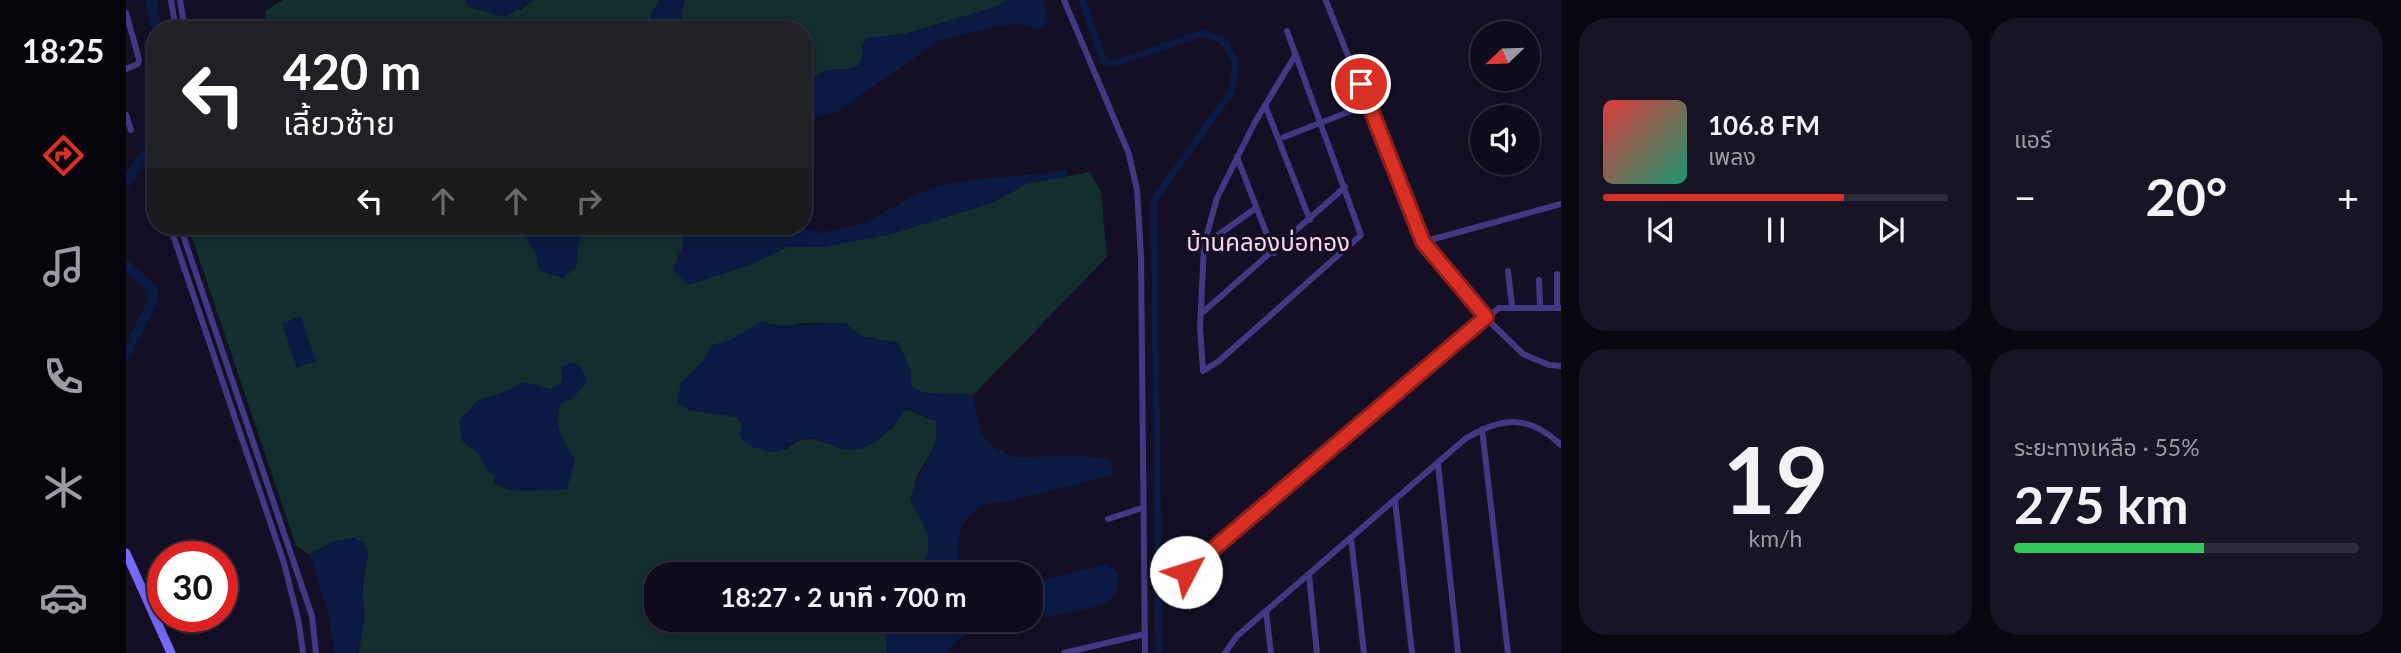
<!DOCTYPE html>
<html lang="th">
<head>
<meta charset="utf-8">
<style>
	:root { --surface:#0f0b1c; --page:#181425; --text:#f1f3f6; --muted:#9b9ba3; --line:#2f2b3b; --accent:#d93025 }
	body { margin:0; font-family:Lato,"Noto Sans Thai",sans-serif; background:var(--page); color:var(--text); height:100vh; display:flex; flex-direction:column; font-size:26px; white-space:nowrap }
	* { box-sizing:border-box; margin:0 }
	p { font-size:23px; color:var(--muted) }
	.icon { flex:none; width:38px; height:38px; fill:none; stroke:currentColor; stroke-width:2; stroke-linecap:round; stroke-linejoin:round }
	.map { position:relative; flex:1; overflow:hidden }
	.panel { display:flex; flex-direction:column; gap:18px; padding:18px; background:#08060f; width:840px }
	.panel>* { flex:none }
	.hud { position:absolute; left:21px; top:21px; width:665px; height:214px; border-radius:28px; box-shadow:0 4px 18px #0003,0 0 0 2px var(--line); background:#202124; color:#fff; overflow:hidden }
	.needle { width:46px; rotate:247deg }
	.buttons { position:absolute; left:1344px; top:21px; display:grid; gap:14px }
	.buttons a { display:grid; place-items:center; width:70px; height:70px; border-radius:50%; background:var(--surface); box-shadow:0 4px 18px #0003,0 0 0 2px var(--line); font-size:35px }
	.speed { position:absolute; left:21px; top:541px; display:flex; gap:14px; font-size:35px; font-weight:700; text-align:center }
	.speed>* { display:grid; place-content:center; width:91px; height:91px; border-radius:50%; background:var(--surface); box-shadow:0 4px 18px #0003,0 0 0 2px var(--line); line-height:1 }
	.speed .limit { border:10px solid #d22; background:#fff; color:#111 }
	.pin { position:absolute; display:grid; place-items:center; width:60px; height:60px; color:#fff; margin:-30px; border:4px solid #fff; border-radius:50%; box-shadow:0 2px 7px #0007 }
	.me { position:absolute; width:77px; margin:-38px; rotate:50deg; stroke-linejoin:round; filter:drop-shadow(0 0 5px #0008) }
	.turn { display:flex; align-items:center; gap:24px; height:147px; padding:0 21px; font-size:32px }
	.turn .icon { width:91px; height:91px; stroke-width:2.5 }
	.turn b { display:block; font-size:49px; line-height:60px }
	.lanes { display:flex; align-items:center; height:66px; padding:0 21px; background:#0003; justify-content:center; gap:35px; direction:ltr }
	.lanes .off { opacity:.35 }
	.big { font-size:52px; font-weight:700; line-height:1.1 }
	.panel .card { flex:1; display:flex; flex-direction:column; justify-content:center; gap:10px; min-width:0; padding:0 24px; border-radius:28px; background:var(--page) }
	.panel .dial { align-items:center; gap:0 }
	.dial b { font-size:91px; line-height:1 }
	.song { display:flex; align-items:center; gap:21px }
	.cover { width:84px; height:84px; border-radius:10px; background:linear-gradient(135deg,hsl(0 70% 55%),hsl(160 70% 35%)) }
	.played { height:7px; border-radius:4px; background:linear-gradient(90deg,var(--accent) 70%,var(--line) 70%) }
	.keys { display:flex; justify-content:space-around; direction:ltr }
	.heat { display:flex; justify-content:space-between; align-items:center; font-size:38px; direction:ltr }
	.charge { height:10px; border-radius:5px; background:linear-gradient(90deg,#34c759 55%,var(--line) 0) }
	.panel .tiles { flex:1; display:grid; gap:18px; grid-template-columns:repeat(2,1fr) }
	.trip { position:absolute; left:518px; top:562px; width:399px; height:70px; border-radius:28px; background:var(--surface); box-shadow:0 4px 18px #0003,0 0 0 2px var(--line); font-weight:700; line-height:70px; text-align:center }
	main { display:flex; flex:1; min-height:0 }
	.menu { display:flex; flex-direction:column; width:126px; justify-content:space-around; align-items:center; background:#06040b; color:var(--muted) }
	.menu .icon { width:49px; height:49px }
	.menu .on { color:var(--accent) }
	.menu b { font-size:32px; color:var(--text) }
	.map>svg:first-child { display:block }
	.green { fill:#122e2f }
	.water { fill:#0a1a43 }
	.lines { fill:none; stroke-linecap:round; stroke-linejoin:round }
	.canal { stroke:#0a1a43; stroke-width:7 }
	.river { stroke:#0a1a43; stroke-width:10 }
	.street { stroke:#423984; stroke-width:6 }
	.secondary { stroke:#796aff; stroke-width:9 }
	.route-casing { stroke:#8d1f18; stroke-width:18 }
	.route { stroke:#d93025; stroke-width:12 }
	.labels { text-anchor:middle; stroke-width:7; stroke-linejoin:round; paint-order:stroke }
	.quarter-label { font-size:24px; fill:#ffd5ec; stroke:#140f25 }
</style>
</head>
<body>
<main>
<nav class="menu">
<b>18:25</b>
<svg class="icon on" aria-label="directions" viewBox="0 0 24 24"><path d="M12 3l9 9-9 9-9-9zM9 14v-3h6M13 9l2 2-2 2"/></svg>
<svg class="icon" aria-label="music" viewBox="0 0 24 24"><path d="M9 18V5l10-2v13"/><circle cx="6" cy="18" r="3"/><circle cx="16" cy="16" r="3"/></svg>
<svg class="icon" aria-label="phone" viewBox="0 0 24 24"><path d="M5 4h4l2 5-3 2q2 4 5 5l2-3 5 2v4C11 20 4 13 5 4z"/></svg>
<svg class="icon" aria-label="climate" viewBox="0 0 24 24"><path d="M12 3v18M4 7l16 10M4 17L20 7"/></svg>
<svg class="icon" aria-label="car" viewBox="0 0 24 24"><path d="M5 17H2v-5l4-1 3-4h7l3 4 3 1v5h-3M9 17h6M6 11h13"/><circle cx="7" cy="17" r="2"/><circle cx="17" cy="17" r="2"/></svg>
</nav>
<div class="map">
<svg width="1435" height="653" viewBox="0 0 1435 653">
	<rect width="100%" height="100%" fill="#140f25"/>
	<g class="green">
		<polygon points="157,0 339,0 344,7 394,10 407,0 533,0 517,30 140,30 139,11"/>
		<path d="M559,0H881L870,7L778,34L742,38L736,44L737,56L733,65C717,73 712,67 699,71C688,74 686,85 677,90V30H560L555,15Z"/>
		<path d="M964,172L975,192L981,257L847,395L799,393L785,387V372L749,338L736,337L719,323H676L586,345L577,361L555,383L552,402L563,410L611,417L616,424L614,436L660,450C678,432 692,440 713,448L766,429L779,409L810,421C815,455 789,465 789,487C789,527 819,534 791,574H530V620H761L760,653H232C241,621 232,594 241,563L196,547L184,555L170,546L62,226H549C562,239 558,246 550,261L644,254L662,247H697L717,241L742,239L865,203L902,183Z"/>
	</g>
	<g class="water">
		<polygon points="339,0 407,0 379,17 343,7"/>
		<polygon points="533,0 559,0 555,15 560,30 517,30"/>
		<path d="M881,0H917L923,18L916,30L893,24L877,25L812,41L711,112L677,121V90C686,85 688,74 699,71C712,67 716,73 733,65L737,56L736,44L742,38L778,34L870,7Z"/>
		<path d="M940,170L941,177L902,183L865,203L766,234L697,247H662L624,265L562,285L547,270C554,250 566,244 549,226C565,226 579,229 593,229C626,229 661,218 692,233C708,230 724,228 739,222C761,213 780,198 802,190C848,175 893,178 940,170Z"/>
		<path d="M397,226H459L452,245L450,268L437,278L414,271C410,264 412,261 410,254C406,243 397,238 397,226Z"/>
		<polygon points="175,316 190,361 171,368 156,323"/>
		<path d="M636,321C658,330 693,323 719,323L736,337L772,342L785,372V387L799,393L847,395L855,433L867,447L887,457L958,456L985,460L987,474C954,485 920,492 886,500C878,502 868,502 859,505C830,515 827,551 839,574H791C814,541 799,531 784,499C792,471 815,450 810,421L780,409C763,432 742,458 710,447C701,444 693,438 684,438C658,438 664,461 630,448C622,445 619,443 614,436L616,424L611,417L563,410L551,401L555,383L577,361L586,345L603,341Z"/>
		<path d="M443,363C455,364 458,370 461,382L446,399L435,403C426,429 437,438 449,460L441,489C424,490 378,495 368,482L369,475L360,470L354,455L336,441L333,421L352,400L381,391L398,382L425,389L436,382V367Z"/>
		<polygon points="228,538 237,542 243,551 236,581 239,618 232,653 208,653 203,616 184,555 208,541"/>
		<path d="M980,564L991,572C993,582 993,591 986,598C974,610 923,616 905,619V583Z"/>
		<path d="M761,620H901C874,624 837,625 822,653H760Z"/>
	</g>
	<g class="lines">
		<polyline class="canal" points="956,0 978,61 987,64 1076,33 1098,41 1110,63 1106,91 1028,200 1033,653"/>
		<g class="river">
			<polyline points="25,0 31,30"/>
			<polyline points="0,182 27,144 30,125"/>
			<polyline points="0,265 26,289 27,300 0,356"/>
		</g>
		<g class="street">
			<polyline points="45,0 50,30"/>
			<polyline points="54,0 59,30"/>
			<polyline points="938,0 1003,154 1011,190 1015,257 1019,653"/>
			<polyline points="1200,1 1297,242 1360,318 1397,354 1423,365 1435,366"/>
			<polyline points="0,13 13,59 12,64 0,69"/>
			<polyline points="1161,31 1235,235 1093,361 1077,371 1074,328 1078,245 1091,198 1129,122 1170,54"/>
			<polyline points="1139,105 1184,220"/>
			<polyline points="0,115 5,130"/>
			<polyline points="1158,137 1243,104"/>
			<polyline points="1111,157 1148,253"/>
			<polyline points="44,226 158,563 173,623 177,653"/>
			<polyline points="54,226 186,616 190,653"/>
			<polyline points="1297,242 1435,204"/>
			<polyline points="1078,245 1130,208"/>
			<polyline points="1382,271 1386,306"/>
			<polyline points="1413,280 1414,307"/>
			<polyline points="1431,308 1431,274"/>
			<polyline points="1076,313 1219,187"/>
			<polyline points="1356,429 1382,653"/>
			<polyline points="1312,464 1332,653"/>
			<polyline points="1269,500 1286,653"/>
			<polyline points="982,519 1016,508"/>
			<polyline points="1225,538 1238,653"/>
			<polyline points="1060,572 1373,308 1435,308"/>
			<polyline points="1183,575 1191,653"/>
			<polyline points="1140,611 1145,653"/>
			<polyline points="938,653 1019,634"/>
			<path d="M1099,653L1111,636L1339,439C1376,417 1403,414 1435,445"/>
		</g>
		<polyline class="secondary" points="0,553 45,653"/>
	</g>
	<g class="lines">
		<defs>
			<polyline id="route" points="1060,572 1360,317 1297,242 1235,84"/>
		</defs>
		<use href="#route" class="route-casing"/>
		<use href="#route" class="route"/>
	</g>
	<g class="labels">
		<g class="quarter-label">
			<text x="1142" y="251">บ้านคลองบ่อทอง</text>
		</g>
	</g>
</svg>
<div class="buttons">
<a><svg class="needle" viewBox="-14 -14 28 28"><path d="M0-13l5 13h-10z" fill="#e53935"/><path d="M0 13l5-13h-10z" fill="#9b9ba3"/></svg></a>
<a><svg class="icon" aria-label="sound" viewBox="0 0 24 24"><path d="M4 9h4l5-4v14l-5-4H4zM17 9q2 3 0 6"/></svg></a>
</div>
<div class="speed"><div class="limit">30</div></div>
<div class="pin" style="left:1235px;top:84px;background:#d93025"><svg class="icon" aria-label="arrive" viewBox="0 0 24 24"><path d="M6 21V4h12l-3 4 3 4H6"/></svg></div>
<svg class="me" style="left:1060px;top:572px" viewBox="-20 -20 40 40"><circle r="19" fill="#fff"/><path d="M0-13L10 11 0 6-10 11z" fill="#d93025"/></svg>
<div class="trip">18:27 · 2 นาที · 700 m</div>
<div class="hud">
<div class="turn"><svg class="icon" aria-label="left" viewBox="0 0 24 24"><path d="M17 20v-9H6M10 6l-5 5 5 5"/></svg><div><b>420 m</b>เลี้ยวซ้าย</div></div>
<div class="lanes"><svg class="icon" aria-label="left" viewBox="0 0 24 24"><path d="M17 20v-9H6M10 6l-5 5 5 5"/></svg><svg class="icon off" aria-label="ahead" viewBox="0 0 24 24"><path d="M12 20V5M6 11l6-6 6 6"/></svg><svg class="icon off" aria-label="ahead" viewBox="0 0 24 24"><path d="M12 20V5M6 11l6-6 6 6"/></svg><svg class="icon off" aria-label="right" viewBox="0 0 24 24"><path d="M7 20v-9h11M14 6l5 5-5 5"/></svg></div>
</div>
</div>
<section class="panel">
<div class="tiles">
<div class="card">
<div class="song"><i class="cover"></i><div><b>106.8 FM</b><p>เพลง</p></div></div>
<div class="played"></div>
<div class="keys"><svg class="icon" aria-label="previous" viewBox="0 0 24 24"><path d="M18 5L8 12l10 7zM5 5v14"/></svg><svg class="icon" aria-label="pause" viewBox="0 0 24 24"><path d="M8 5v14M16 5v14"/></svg><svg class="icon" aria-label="next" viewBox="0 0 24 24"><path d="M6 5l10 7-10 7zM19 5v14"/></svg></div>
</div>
<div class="card"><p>แอร์</p>
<div class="heat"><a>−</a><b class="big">20°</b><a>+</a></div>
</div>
<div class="card dial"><b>19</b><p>km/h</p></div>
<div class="card"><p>ระยะทางเหลือ · 55%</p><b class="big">275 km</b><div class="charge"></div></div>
</div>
</section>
</main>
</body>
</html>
